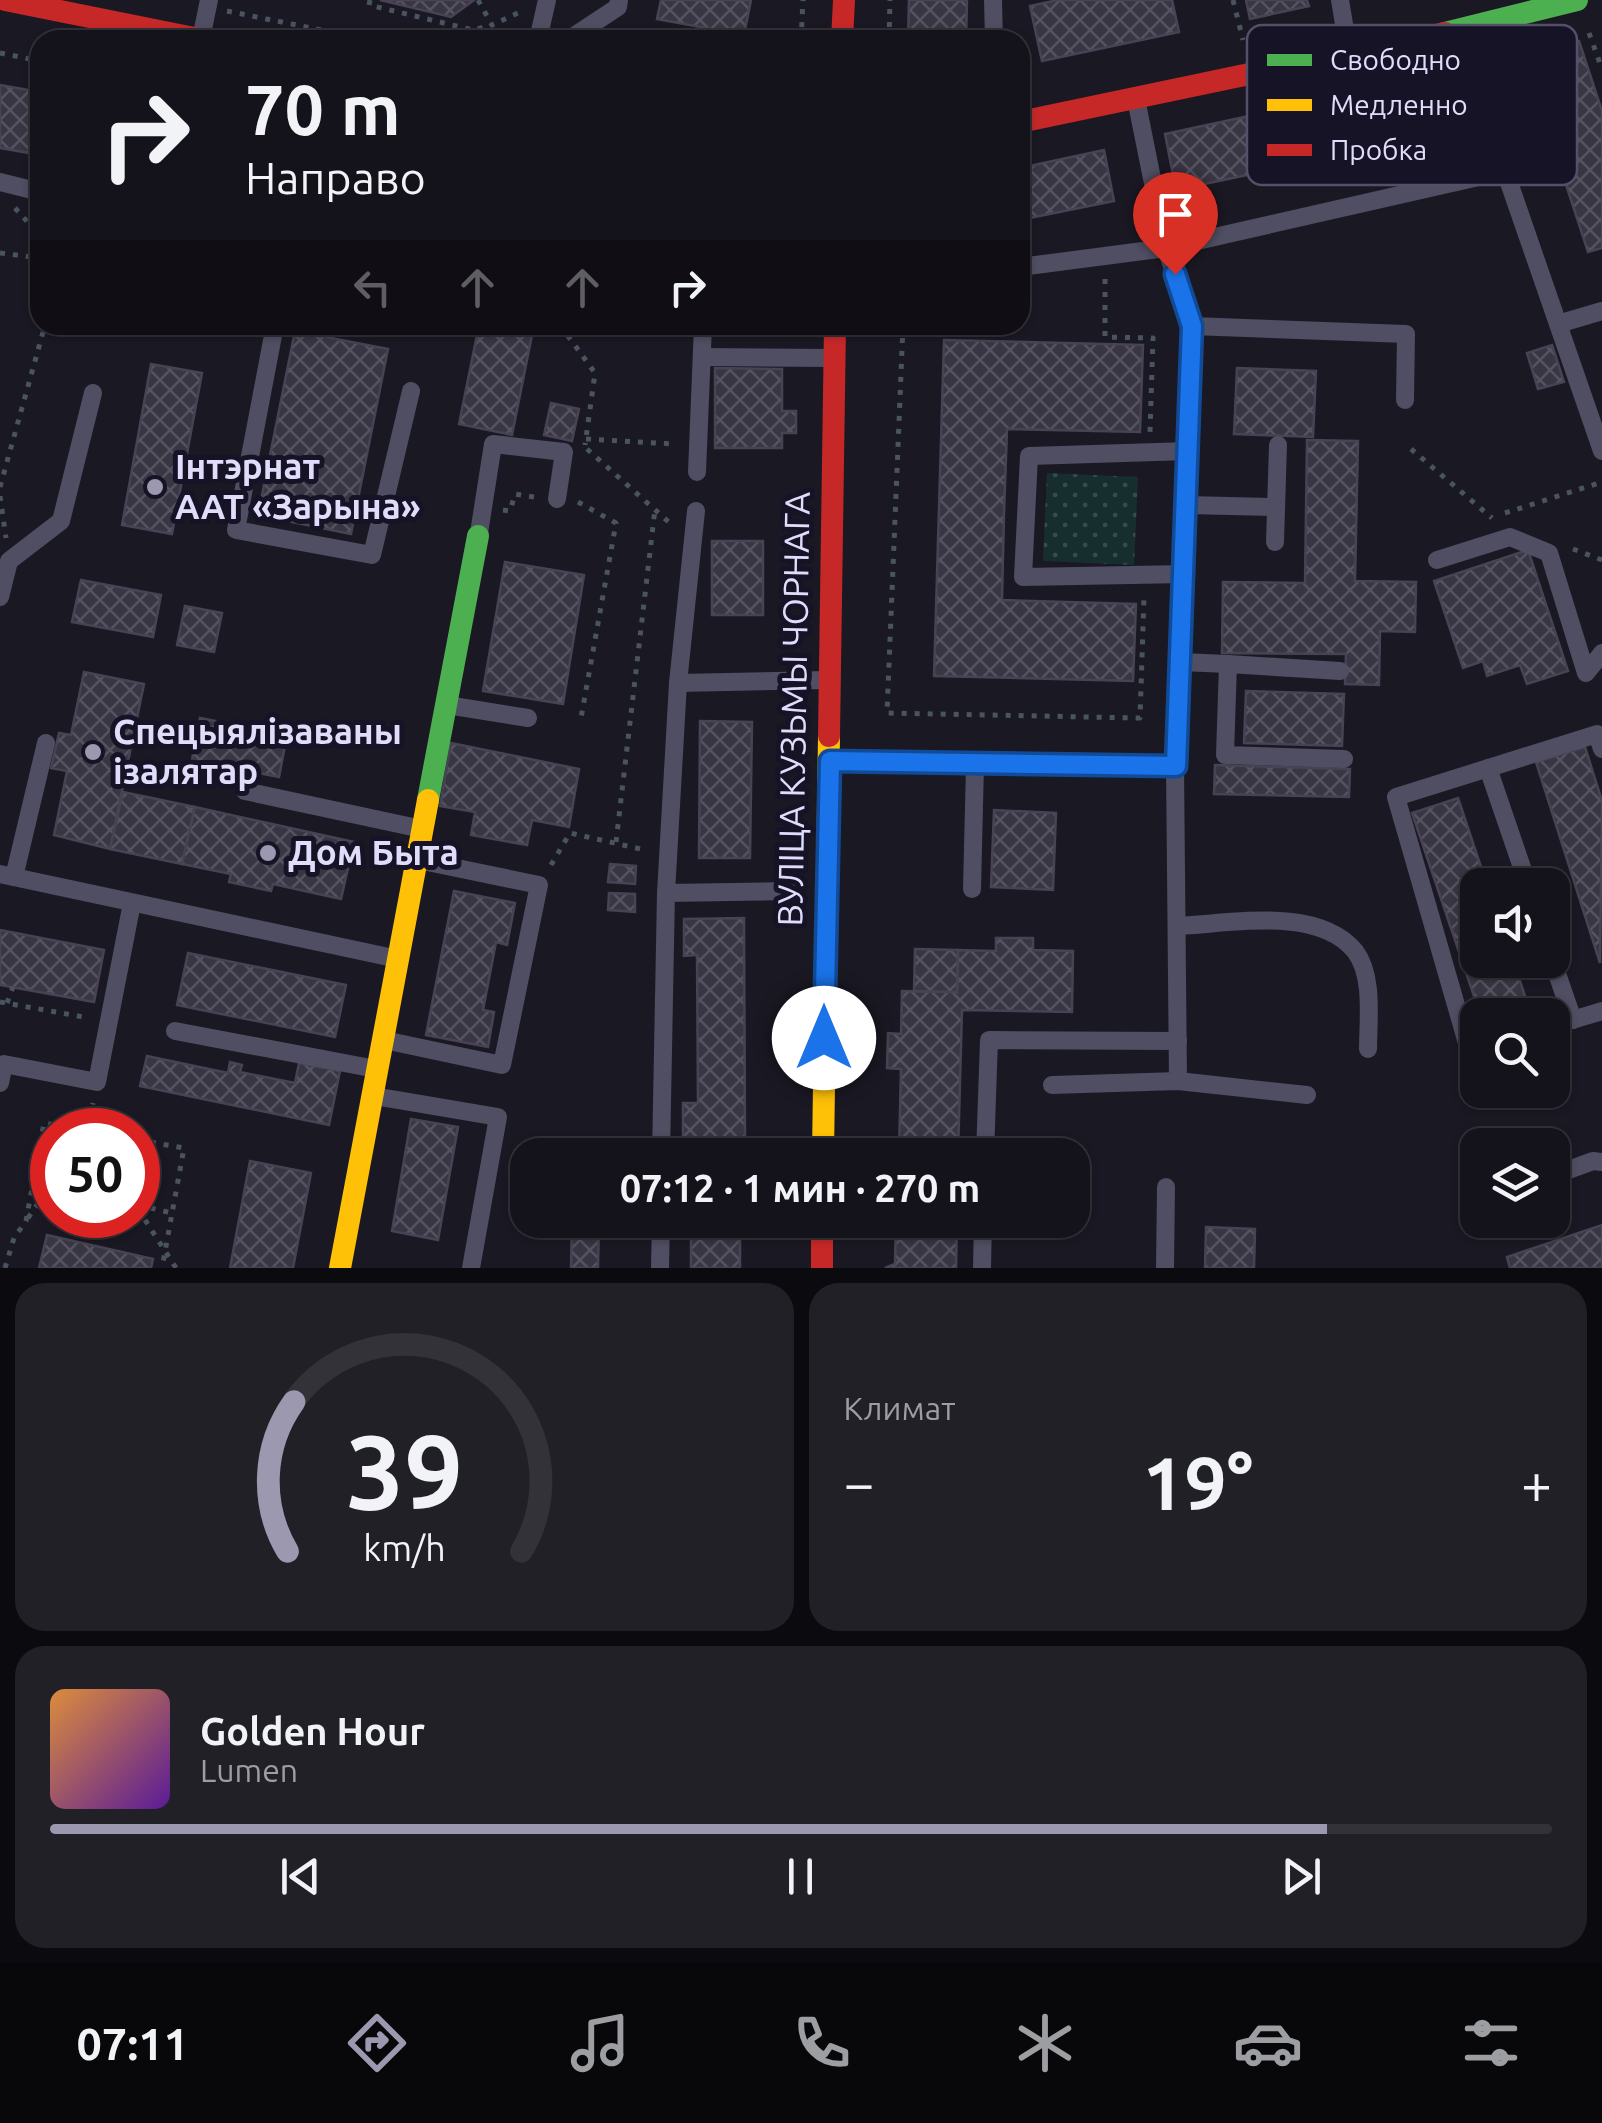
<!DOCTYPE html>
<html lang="ru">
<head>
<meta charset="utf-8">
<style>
	:root { --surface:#14121a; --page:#212027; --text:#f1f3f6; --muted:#9d9ea2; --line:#333239; --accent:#9b98af }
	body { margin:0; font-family:Ubuntu,sans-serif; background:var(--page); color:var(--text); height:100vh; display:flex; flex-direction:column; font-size:38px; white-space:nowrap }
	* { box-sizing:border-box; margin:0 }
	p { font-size:32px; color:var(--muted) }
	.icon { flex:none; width:55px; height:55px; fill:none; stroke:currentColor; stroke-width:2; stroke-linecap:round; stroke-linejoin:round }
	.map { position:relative; height:1268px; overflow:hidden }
	.sheet { display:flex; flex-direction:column; gap:15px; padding:15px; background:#0b0a0e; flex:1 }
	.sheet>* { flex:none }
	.banner { position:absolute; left:30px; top:30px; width:1000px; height:305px; border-radius:30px; box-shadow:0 2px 8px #0004,0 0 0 2px var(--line); background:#14121a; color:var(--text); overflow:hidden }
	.controls { position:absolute; left:1460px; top:868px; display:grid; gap:20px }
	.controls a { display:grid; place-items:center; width:110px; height:110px; border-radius:20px; background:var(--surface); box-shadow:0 2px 8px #0004,0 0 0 2px var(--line); font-size:50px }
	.speed { position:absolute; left:30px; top:1108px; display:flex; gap:20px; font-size:50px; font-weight:700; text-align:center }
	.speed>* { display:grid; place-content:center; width:130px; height:130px; border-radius:50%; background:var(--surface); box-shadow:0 2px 8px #0004,0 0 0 2px var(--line); line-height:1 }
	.speed .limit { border:15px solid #d22; background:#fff; color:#111 }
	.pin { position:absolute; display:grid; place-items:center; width:85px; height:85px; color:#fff; margin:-102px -42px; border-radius:50% 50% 50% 0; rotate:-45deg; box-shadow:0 0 10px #0007 }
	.pin .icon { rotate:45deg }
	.me { position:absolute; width:110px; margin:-55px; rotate:0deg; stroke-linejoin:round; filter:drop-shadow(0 0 8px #0008) }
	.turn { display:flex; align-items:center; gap:35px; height:210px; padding:0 50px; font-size:45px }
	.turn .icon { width:130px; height:130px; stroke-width:2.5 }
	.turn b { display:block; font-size:70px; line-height:85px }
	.lanes { display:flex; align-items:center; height:95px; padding:0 50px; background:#0003; justify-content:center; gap:50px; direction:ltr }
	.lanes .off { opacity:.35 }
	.big { font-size:75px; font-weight:700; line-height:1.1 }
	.sheet .tile { flex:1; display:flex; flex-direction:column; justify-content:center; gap:15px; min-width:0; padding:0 35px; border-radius:30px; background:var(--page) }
	.sheet .dial { align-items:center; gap:0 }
	.dial svg { height:260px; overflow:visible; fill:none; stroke:var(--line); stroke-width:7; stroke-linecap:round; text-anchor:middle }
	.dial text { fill:var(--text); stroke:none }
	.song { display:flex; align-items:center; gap:30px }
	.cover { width:120px; height:120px; border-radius:15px; background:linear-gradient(135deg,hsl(30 70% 55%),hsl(270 70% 35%)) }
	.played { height:10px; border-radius:5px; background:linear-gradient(90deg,var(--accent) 85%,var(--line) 85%) }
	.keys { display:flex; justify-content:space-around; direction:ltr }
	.heat { display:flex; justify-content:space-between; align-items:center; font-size:55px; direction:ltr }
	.sheet .tiles { flex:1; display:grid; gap:15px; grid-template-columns:1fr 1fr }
	.tile:last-child { grid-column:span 2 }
	.trip { position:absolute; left:510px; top:1138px; width:580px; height:100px; border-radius:30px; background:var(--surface); box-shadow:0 2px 8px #0004,0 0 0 2px var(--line); font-weight:700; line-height:100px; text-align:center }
	.tabs { display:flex; height:160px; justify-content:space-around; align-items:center; background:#08070a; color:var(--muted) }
	.tabs .icon { width:70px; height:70px }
	.tabs .current { color:var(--accent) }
	.tabs b { font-size:45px; color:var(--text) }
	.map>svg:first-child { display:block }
	.park { fill:url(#park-dots) }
	.building { fill:url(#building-cross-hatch); stroke:#474354; stroke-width:2.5 }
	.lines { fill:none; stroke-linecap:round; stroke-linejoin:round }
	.path { stroke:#49545f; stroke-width:5; stroke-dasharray:5 8; stroke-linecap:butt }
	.lane { stroke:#4f4e62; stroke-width:18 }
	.fast { stroke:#4caf50; stroke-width:22 }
	.slow { stroke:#ffc107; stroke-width:22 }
	.jam { stroke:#c62828; stroke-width:22 }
	.route-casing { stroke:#114b97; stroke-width:25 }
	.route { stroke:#1a73e8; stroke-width:18 }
	.poi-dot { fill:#9b98af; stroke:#161327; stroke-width:4 }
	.labels { text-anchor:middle; stroke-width:10; stroke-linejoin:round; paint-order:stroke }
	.poi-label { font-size:35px; font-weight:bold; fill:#e0ddfb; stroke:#161327; text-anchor:start }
	.street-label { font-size:35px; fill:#e0ddfb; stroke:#161327 }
	.key { fill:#161327; stroke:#535067; stroke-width:2.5 }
	.key-label { font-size:28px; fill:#e0ddfb }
</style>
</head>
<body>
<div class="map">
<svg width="1602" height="1268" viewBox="0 0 1602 1268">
	<defs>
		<pattern id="park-dots" width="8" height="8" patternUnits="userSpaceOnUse" patternTransform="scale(2.5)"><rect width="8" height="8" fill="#172e2e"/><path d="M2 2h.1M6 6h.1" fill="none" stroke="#384c4d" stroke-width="1.8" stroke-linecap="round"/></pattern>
		<pattern id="building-cross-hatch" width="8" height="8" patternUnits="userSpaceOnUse" patternTransform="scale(2.5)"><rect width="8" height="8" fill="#393643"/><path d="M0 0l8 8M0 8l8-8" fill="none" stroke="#55535f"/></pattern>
	</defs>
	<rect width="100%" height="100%" fill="#1a1822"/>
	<polygon class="park" points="1047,473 1138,477 1134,565 1043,561"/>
	<g class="building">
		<polygon points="380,0 474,0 451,17"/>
		<polygon points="661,0 751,0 744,35 657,19"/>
		<polygon points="909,0 967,0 966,40 908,40"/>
		<polygon points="1058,0 1172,0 1179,32 1042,61 1030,6"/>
		<polygon points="1246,0 1307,0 1309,6 1250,19"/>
		<polygon points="1579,41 1602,111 1602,248 1588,252 1525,59"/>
		<polygon points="1434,76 1447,133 1176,190 1165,134"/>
		<polygon points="0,85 40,92 40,155 0,148"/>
		<polygon points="1104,150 1114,201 1020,220 1020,168"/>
		<polygon points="479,325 534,325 512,435 459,424"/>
		<polygon points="724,325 780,325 780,334 723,331"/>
		<polygon points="295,331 388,349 351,534 258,515"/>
		<polygon points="944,340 1143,345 1140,432 1007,429 1004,514 1002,600 1136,604 1133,681 934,676"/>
		<polygon points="1552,345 1564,382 1538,389 1527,353"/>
		<polygon points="151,364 202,373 172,534 122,525"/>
		<polygon points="715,368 782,369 782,411 796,411 796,433 782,433 782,448 715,448"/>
		<polygon points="1237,368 1316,371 1313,437 1234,434"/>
		<polygon points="551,403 579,409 572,441 544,435"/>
		<polygon points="1307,440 1358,441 1355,581 1416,582 1415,632 1380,631 1379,685 1345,684 1346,654 1222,653 1223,582 1305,583"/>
		<rect x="712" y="541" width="51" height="74"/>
		<polygon points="1528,550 1568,671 1527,684 1520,665 1487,676 1483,661 1463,668 1434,581"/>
		<polygon points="505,562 584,575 563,704 483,691"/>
		<polygon points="81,580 161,595 153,637 72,622"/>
		<polygon points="185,606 222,613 214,652 177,645"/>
		<polygon points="84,672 144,684 110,849 54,835 67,771 51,768 59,733 71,735"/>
		<polygon points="1246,691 1344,694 1342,746 1244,743"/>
		<polygon points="200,718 287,735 279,777 192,760"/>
		<polygon points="700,721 752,722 750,858 699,858"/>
		<polygon points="451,743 579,769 569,827 532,820 527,845 471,835 475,812 440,806"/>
		<polygon points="1585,747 1602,801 1600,963 1536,762"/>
		<polygon points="1215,765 1350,769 1349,797 1214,794"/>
		<polygon points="123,792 195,807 182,864 110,849"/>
		<polygon points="1458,798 1487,885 1478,885 1478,960 1513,960 1525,996 1479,1011 1412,813"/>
		<polygon points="195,807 354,842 341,899 273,884 271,891 229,882 231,874 182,864"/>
		<polygon points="994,810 1056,813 1053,890 991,887"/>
		<polygon points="610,864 636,866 635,884 608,882"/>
		<polygon points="454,891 515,903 507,945 496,942 483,1010 494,1012 488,1047 426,1035"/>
		<polygon points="609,893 635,894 635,912 608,910"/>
		<polygon points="744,918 745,1140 683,1140 683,1103 698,1103 697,955 684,956 684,919"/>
		<polygon points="0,930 104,950 94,1002 0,985"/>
		<polygon points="996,938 1033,938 1033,950 1073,951 1072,1012 962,1010 958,1155 886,1155 899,1154 901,1069 887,1068 888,1033 901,1034 902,991 957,992 958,950 996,951"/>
		<polygon points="915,949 958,950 957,992 914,991"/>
		<polygon points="188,953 346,985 335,1037 177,1005"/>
		<polygon points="147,1056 228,1073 230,1062 242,1065 240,1072 295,1083 299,1063 340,1071 329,1125 140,1086"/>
		<polygon points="411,1119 458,1127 438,1240 392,1231"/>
		<polygon points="250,1161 311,1173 293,1268 230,1268"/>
		<polygon points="572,1220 599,1220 598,1268 571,1268"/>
		<rect x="691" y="1220" width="49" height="48"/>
		<polygon points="896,1220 957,1220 956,1268 885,1268 895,1264"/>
		<polygon points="1602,1225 1602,1268 1510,1268 1507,1257"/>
		<polygon points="1206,1227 1255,1229 1254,1268 1205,1268"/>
		<polygon points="47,1235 153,1259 151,1268 39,1268"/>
	</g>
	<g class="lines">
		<g class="path">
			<polyline points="370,0 369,5 473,30 492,25"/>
			<polyline points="478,0 492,25 520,12"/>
			<polyline points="1233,0 1243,40"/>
			<polyline points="227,11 371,40"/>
			<polyline points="1589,33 1602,69"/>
			<polyline points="801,40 803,0"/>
			<polyline points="889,40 890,0"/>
			<polyline points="0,53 40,61"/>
			<polyline points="15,208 40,236"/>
			<polyline points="0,253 40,258"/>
			<polyline points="1105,279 1105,337 1153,338 1150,432"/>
			<polyline points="560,325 595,373 585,445"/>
			<polyline points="903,325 887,713 1140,718 1144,597"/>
			<polyline points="586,439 675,444"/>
			<polyline points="587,449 672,525"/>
			<polyline points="1411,449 1492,518"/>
			<polyline points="0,487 45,325"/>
			<polyline points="0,496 6,538"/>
			<polyline points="578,502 616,523 581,718"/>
			<polyline points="503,510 510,511 515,494 534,497"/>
			<polyline points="1505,513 1602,482"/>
			<polyline points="1573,549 1602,560"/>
			<polyline points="616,842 655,509"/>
			<polyline points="551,865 570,833 645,850"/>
			<polyline points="0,1002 89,1018"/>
			<polyline points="7,1003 13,987"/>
			<polyline points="88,1130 93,1103"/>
			<polyline points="138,1140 184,1148 162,1268"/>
			<polyline points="138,1205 172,1213"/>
			<polyline points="138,1209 176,1268"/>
			<polyline points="28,1218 52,1183"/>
			<polyline points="5,1268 14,1238 26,1221 44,1123 81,1130"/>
		</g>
		<g class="lane">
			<polyline points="993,0 994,40"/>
			<polyline points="1340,0 1349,54"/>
			<polyline points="1462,29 1505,171 1602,451"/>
			<polyline points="201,39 209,0"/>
			<polyline points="538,40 547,0"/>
			<polyline points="568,40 618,7 619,0"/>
			<polyline points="1136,99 1166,248 1192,326 1175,766 1178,1081"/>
			<polyline points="0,182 40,192"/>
			<polyline points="1020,267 1166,248 1505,171"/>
			<polyline points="1558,324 1602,311"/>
			<polyline points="275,325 236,530 372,555 411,391"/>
			<polyline points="1192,326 1406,334 1405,400"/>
			<polyline points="702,357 831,358"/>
			<polyline points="697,472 703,325"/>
			<polyline points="1186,505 1276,507"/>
			<polyline points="479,533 493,444 564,452 557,499"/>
			<polyline points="1275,542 1278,445"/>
			<polyline points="1437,560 1510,537 1549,553 1586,673 1602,653"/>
			<polyline points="1185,574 1023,577 1029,456 1188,451"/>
			<polyline points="0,597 9,561 61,521 93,393"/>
			<polyline points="1181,662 1228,664"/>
			<polyline points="1340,671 1228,664 1225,755 1344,759"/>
			<polyline points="678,683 828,680"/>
			<polyline points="447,705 528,718"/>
			<polyline points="831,761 1175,766"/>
			<polyline points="1488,768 1528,885"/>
			<polyline points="245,791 422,829"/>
			<polyline points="0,874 398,959"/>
			<polyline points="14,877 46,743"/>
			<polyline points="972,889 975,765"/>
			<polyline points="666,893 678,683 696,511"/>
			<path d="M1177,926C1228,924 1317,905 1355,951C1374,976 1368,1020 1368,1049"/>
			<polyline points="1552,959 1573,1020"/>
			<polyline points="1552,1026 1602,1011"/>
			<polyline points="175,1031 376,1069"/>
			<polyline points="384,1040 502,1065 539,885 418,860"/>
			<polyline points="1478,1048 1469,1050 1396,797 1597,734 1602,749"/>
			<polyline points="0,1083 4,1064 97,1082 132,903"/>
			<polyline points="1052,1085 1178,1081 1307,1095"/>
			<polyline points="374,1096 498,1117 471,1268"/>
			<polyline points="661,1155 666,893 792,891"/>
			<polyline points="985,1155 989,1040 1178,1041"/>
			<polyline points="1552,1176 1593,1161 1602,1162"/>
			<polyline points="660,1268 661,1220"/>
			<polyline points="982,1268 983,1220"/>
			<polyline points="1165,1268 1166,1187"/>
		</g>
		<g class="fast">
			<polyline points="1445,33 1577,0"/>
			<polyline points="428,800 478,536"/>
		</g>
		<g class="slow">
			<polyline points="823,1155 829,736"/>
			<polyline points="340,1268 428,800"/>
		</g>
		<g class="jam">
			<polyline points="5,0 204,40"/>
			<polyline points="842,40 844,0"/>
			<polyline points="1020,122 1445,33"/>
			<polyline points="829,736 835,325"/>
			<polyline points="822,1220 822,1268"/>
		</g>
	</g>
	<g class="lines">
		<defs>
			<polyline id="route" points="824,1038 830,761 1176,766 1192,326 1175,274"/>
		</defs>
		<use href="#route" class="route-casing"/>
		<use href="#route" class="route"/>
	</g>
	<g class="poi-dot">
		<circle cx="155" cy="487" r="10"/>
		<circle cx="93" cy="752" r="10"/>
		<circle cx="268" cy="853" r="10"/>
	</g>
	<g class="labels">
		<g class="poi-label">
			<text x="175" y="479">Інтэрнат<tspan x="175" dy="40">ААТ «Зарына»</tspan></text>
			<text x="113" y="744">Спецыялізаваны<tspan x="113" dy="40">ізалятар</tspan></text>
			<text x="288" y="865">Дом Быта</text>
		</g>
		<g class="street-label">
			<text transform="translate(794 709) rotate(-89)" y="12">ВУЛІЦА КУЗЬМЫ ЧОРНАГА</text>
		</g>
	</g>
	<rect x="1247" y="25" width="330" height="160" rx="15" class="key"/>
	<rect x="1267" y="54" width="45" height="12" fill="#4caf50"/>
	<rect x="1267" y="99" width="45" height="12" fill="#ffc107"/>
	<rect x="1267" y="144" width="45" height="12" fill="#c62828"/>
	<g class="key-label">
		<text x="1330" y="70">Свободно</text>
		<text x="1330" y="115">Медленно</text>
		<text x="1330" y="160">Пробка</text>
	</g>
</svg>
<div class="controls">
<a><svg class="icon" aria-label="sound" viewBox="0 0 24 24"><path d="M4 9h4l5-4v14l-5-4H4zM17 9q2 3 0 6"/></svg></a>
<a><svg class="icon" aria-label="search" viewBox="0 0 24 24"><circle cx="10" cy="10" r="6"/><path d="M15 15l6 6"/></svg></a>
<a><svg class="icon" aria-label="layers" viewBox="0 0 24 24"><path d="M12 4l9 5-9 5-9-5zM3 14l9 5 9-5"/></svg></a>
</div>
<div class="speed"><div class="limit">50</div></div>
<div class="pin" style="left:1175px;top:274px;background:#d93025"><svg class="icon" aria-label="arrive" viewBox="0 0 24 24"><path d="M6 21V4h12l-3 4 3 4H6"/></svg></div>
<svg class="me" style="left:824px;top:1038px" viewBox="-20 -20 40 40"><circle r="19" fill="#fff"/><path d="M0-13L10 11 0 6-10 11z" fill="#1a73e8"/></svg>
<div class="trip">07:12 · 1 мин · 270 m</div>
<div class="banner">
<div class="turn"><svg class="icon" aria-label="right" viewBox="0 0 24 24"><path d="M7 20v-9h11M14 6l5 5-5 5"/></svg><div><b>70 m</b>Направо</div></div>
<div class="lanes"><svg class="icon off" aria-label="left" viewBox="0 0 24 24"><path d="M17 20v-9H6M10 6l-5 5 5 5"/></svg><svg class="icon off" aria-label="ahead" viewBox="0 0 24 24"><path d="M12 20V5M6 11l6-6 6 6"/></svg><svg class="icon off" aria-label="ahead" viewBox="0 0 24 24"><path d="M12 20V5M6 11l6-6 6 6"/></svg><svg class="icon" aria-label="right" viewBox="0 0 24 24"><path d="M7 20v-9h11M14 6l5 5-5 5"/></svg></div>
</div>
</div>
<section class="sheet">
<div class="tiles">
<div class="tile dial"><svg viewBox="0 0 100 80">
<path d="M14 69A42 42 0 1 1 86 69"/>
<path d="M14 69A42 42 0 0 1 16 23" stroke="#9b98af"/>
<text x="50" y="56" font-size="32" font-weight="700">39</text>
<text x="50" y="72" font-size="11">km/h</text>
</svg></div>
<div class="tile"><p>Климат</p>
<div class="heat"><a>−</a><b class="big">19°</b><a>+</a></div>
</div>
<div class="tile">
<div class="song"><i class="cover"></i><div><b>Golden Hour</b><p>Lumen</p></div></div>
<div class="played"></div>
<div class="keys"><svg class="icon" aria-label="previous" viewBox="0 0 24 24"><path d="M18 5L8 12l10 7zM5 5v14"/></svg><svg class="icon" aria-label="pause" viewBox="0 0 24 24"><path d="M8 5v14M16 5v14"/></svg><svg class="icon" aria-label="next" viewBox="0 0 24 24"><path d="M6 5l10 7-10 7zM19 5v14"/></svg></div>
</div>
</div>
</section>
<nav class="tabs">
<b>07:11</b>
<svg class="icon current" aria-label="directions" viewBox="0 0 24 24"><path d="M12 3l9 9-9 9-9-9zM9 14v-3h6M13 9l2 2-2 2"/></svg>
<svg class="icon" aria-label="music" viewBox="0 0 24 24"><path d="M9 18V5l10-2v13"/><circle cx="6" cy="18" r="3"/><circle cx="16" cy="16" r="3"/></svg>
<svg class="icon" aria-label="phone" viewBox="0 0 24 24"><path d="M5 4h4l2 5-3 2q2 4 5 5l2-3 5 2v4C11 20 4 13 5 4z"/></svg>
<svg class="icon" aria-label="climate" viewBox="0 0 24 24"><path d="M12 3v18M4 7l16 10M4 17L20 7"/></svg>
<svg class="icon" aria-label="car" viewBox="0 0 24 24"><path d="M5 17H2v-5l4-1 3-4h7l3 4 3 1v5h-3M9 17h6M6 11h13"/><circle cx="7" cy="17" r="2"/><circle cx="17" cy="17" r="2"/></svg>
<svg class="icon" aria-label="filters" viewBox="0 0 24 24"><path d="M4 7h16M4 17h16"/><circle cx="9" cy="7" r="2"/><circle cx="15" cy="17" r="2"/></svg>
</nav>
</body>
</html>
